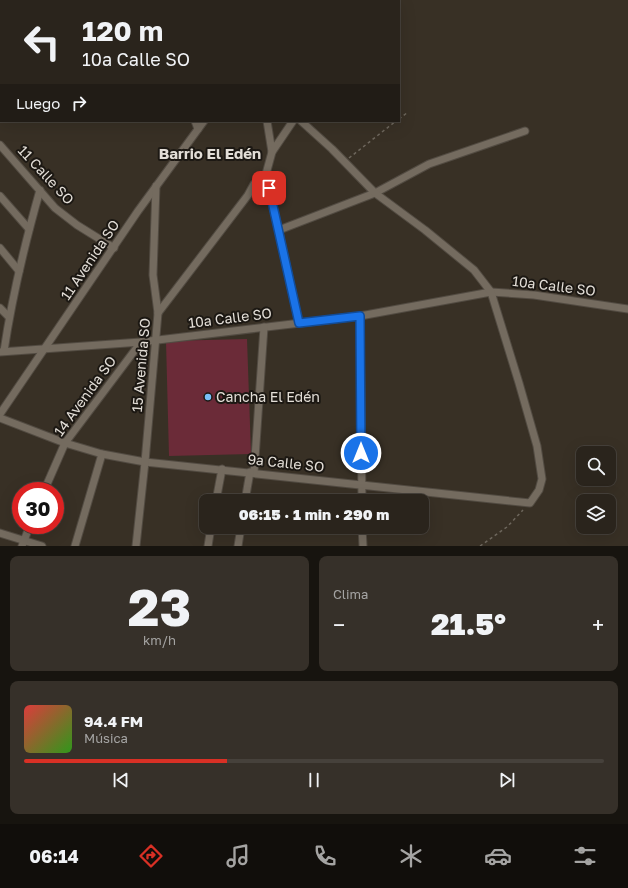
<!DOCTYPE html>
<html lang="es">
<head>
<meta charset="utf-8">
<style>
	:root { --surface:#2a241c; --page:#363029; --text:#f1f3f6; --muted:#a5a4a3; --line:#46413b; --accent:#d93025 }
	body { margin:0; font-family:"Golos Text",sans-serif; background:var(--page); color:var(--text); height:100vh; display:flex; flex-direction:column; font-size:15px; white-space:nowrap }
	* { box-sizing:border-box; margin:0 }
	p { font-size:13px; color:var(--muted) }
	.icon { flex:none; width:22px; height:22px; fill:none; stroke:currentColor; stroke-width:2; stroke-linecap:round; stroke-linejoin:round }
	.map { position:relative; height:546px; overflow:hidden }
	.sheet { display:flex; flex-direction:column; gap:10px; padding:10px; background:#17140f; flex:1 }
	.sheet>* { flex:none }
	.banner { position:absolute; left:0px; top:0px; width:400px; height:122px; box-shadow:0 4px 16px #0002,0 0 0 1px var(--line); background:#2a241c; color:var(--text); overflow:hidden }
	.tools { position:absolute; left:576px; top:446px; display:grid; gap:8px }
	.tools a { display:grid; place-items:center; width:40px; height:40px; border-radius:8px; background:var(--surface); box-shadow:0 4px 16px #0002,0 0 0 1px var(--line); font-size:20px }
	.speed { position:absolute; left:12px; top:482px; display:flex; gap:8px; font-size:20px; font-weight:700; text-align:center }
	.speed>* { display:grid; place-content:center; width:52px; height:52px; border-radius:50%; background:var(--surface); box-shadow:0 4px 16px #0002,0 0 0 1px var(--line); line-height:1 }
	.speed .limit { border:6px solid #d22; background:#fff; color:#111 }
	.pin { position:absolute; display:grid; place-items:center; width:34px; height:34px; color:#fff; margin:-17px; border-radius:8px; box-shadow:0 2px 6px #0006 }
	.me { position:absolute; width:44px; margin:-22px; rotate:0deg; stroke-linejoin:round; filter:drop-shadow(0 0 3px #0008) }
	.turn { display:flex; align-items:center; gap:14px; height:84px; padding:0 16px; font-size:18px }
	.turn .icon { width:52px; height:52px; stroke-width:2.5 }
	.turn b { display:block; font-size:28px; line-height:34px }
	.then { display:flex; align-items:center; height:38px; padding:0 16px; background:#0003; gap:8px; font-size:15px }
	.big { font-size:30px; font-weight:800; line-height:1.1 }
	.sheet .tile { flex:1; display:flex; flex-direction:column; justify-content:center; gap:6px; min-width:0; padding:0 14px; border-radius:8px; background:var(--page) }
	.sheet .dial { align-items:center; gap:0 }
	.dial b { font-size:52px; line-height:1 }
	.song { display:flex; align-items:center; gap:12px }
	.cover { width:48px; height:48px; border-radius:6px; background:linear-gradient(135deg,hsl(0 70% 55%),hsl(110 70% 35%)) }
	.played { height:4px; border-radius:2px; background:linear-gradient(90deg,var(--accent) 35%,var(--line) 35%) }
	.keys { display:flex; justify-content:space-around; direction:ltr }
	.heat { display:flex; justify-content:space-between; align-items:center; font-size:22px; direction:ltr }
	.sheet .tiles { flex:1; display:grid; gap:10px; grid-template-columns:1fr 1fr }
	.tile:last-child { grid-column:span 2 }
	.trip { position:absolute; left:199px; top:494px; width:230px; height:40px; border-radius:8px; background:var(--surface); box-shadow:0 4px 16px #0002,0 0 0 1px var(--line); font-weight:800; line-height:40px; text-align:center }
	.tabs { display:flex; height:64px; justify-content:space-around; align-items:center; background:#110e0b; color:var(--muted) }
	.tabs .icon { width:28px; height:28px }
	.tabs .on { color:var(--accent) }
	.tabs b { font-size:18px; color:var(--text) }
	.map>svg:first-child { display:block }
	.green { fill:#6b2b38 }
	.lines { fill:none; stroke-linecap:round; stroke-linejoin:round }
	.street-casing { stroke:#524b42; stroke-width:9 }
	.path { stroke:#6d665c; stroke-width:1.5; stroke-dasharray:3 3; stroke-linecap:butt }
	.street { stroke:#746b5f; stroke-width:7 }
	.route-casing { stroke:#114b97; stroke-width:10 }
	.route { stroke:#1a73e8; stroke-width:7 }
	.poi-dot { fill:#79bff8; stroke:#1c1813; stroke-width:1.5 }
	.labels { text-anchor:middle; stroke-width:4; stroke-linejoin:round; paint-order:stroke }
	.street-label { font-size:14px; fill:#e3ded7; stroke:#1c1813 }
	.poi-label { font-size:14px; fill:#e3ded7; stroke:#1c1813; text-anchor:start }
	.neighbourhood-label { font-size:15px; font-weight:bold; fill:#e3ded7; stroke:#1c1813 }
</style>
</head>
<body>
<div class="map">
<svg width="628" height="546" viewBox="0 0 628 546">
	<rect width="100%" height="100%" fill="#383025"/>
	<polygon class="green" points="247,339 251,454 169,456 166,341"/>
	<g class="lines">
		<defs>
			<g id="street">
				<polyline points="249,1 250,0"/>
				<polyline points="311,1 312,0"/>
				<polyline points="367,1 367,0"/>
				<polyline points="195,121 198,129"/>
				<polyline points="267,121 272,152"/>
				<polyline points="293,121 272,152 266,174 299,323"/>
				<polyline points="0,145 55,208 77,225 114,248"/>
				<polyline points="0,196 29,229"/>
				<polyline points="279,230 375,193 429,164 525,131"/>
				<polyline points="0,248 19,271"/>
				<polyline points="0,308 9,317"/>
				<polyline points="158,313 248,195 254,184 266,174"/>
				<polyline points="360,316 362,501"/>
				<path d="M4,351C12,297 25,243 40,190"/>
				<polyline points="0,352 141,342 360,316 491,292 534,295 628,309"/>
				<polyline points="0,414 138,211 204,121"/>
				<polyline points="0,418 65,443 102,454 145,462 530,503 539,490 542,479 537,446 519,383 491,292 474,270 425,230 375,193 332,149 301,121"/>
				<polyline points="254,473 264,327"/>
				<polyline points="44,491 65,443 141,342"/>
				<polyline points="216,501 222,469"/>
				<polyline points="245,501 250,472"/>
				<polyline points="362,527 363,546"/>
				<polyline points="0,533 42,546"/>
				<polyline points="22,546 30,525"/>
				<polyline points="75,546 102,454"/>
				<polyline points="136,546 145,462 158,313 153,275 156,186"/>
				<polyline points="208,546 211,527"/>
				<polyline points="238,546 241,527"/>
			</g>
		</defs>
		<use href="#street" class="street-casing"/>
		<g class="path">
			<polyline points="346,0 347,1"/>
			<polyline points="399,119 408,112"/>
			<polyline points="349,158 396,121"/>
			<polyline points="480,546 507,527 523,510"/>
		</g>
		<use href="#street" class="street"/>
	</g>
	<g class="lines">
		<defs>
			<polyline id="route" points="269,188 299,323 360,316 361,453"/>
		</defs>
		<use href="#route" class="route-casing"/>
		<use href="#route" class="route"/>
	</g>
	<circle class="poi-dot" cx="208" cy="397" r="4"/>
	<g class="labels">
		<g class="street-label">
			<text transform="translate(46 175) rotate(47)" y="5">11 Calle SO</text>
			<text transform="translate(90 260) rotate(-56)" y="5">11 Avenida SO</text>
			<text transform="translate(554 286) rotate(7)" y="5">10a Calle SO</text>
			<text transform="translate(230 318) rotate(-7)" y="5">10a Calle SO</text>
			<text transform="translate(141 365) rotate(-85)" y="5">15 Avenida SO</text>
			<text transform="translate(85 396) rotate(-54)" y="5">14 Avenida SO</text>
			<text transform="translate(286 463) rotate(6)" y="5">9a Calle SO</text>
		</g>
		<g class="poi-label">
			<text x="216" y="402">Cancha El Edén</text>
		</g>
		<g class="neighbourhood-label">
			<text x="210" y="159">Barrio El Edén</text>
		</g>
	</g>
</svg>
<div class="tools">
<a><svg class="icon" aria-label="search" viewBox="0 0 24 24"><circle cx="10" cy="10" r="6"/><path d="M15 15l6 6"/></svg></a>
<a><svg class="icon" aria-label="layers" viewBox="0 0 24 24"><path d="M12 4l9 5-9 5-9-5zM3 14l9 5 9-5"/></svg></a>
</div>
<div class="speed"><div class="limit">30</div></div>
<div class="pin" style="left:269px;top:188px;background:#d93025"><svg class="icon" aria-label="arrive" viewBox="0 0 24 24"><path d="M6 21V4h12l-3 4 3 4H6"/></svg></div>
<svg class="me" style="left:361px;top:453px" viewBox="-20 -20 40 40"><circle r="17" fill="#1a73e8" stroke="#fff" stroke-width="3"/><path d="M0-11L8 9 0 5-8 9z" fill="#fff"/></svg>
<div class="trip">06:15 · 1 min · 290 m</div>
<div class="banner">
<div class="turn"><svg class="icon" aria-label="left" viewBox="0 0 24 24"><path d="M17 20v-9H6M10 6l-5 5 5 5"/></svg><div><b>120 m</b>10a Calle SO</div></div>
<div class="then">Luego<svg class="icon" aria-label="right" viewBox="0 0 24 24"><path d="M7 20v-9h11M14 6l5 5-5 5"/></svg></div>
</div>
</div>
<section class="sheet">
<div class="tiles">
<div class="tile dial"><b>23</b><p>km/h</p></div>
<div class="tile"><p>Clima</p>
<div class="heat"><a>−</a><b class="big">21.5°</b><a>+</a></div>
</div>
<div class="tile">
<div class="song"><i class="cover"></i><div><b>94.4 FM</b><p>Música</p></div></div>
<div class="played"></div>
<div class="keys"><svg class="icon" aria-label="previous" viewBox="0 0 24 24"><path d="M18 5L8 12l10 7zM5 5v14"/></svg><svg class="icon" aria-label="pause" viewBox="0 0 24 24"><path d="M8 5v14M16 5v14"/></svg><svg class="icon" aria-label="next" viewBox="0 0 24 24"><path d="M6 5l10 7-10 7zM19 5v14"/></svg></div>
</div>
</div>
</section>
<nav class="tabs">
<b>06:14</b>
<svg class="icon on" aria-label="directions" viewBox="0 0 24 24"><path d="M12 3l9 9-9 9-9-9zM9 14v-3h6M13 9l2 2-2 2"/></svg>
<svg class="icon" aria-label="music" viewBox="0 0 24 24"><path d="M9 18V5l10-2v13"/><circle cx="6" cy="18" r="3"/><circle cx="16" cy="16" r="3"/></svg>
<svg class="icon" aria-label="phone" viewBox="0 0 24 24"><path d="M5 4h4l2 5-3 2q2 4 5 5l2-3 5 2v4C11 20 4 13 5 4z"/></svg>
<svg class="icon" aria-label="climate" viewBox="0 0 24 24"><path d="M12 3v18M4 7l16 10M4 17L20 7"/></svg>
<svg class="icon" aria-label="car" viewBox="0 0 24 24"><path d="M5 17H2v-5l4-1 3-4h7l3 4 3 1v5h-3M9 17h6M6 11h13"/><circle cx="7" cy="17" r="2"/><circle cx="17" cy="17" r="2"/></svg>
<svg class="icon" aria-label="filters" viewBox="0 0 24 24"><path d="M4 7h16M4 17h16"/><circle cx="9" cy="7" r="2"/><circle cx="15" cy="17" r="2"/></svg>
</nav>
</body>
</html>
